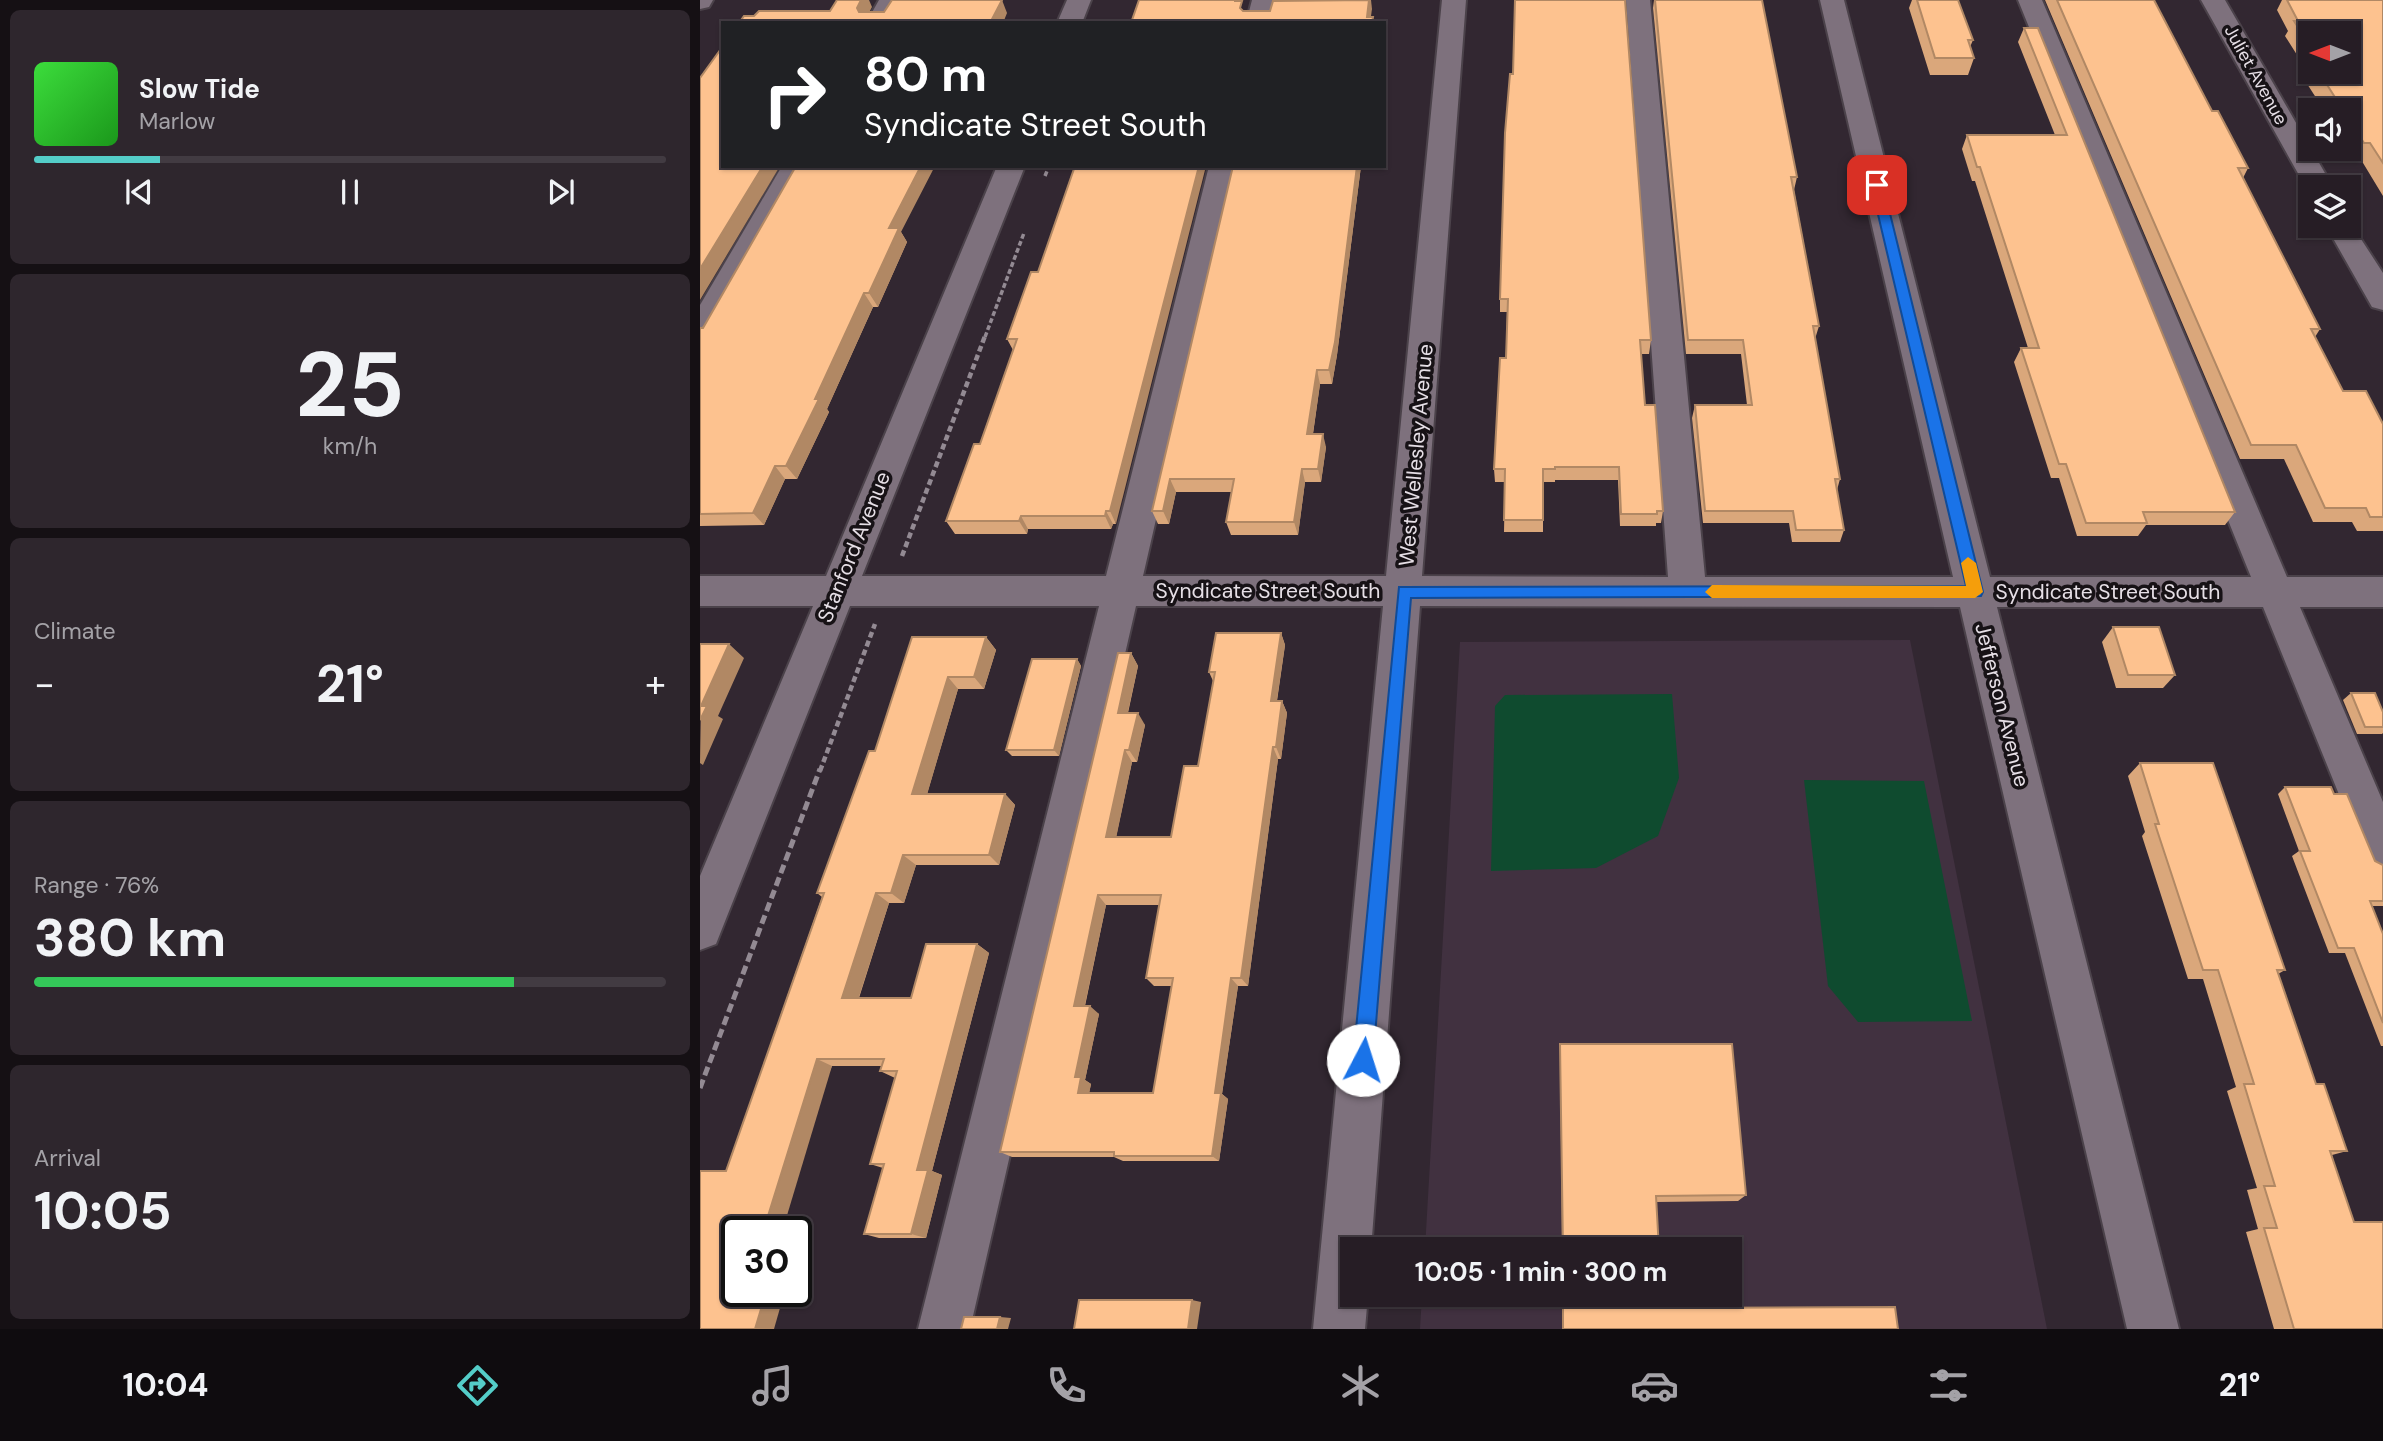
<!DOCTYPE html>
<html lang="en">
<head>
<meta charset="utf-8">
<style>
	:root { --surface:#261d25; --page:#2e262d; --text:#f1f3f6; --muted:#a4a2a7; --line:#423b42; --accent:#54cdc8 }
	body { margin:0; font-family:"DM Sans",sans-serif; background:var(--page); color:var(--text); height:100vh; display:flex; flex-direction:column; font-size:26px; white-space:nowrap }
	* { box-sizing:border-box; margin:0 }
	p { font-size:23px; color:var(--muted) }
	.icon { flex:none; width:38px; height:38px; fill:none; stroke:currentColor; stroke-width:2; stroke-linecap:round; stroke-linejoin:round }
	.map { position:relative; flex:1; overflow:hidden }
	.details { display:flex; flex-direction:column; gap:10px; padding:10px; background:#151014; width:700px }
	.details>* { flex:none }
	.hud { position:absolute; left:21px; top:21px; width:665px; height:147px; border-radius:0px; box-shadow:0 2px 5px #0004,0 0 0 2px var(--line); background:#202124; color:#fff; overflow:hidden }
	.needle { width:46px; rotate:270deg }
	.fabs { position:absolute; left:1598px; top:21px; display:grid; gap:14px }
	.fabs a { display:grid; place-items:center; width:63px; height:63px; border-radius:0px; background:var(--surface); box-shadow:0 2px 5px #0004,0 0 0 2px var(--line); font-size:35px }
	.speed { position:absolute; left:21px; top:1216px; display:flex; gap:14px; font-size:35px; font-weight:700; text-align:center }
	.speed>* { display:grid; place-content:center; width:91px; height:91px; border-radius:50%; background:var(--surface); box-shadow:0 2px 5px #0004,0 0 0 2px var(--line); line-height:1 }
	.speed .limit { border:4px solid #111; border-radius:10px; background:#fff; color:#111 }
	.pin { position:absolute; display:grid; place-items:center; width:60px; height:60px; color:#fff; margin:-30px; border-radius:14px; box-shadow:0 4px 10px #0006 }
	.me { position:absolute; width:77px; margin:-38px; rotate:5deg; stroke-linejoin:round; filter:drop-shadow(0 0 5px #0008) }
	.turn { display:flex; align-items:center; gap:24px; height:147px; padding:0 28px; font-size:32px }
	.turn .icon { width:91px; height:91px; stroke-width:2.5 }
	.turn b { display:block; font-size:49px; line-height:60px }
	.big { font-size:52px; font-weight:700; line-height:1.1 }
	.details .card { flex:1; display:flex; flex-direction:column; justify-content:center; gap:10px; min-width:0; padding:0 24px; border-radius:10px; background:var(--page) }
	.details .dial { align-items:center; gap:0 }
	.dial b { font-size:91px; line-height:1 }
	.song { display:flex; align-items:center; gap:21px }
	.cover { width:84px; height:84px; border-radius:10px; background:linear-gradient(135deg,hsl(120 70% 55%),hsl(120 70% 35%)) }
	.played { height:7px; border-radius:4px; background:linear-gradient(90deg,var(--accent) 20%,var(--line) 20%) }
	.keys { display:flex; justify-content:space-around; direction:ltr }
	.heat { display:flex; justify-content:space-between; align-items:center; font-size:38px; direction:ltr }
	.charge { height:10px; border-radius:5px; background:linear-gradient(90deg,#34c759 76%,var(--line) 0) }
	.trip { position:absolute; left:640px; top:1237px; width:402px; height:70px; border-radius:0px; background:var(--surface); box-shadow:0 2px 5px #0004,0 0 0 2px var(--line); font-weight:700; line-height:70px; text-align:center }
	.dock { display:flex; height:112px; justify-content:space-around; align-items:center; background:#0f0c0f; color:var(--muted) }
	.dock .icon { width:49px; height:49px }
	.dock .current { color:var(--accent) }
	.dock b { font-size:32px; color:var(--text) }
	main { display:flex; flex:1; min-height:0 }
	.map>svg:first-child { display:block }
	.built { fill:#413140 }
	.green { fill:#0f4b2f }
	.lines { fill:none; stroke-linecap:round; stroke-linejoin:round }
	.minor-casing { stroke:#4b424a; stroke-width:4 }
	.path-far2 { stroke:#938a93; stroke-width:3.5; stroke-dasharray:5 2.5; stroke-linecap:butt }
	.path-far1 { stroke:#938a93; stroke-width:4.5; stroke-dasharray:6 3.5; stroke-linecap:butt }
	.path { stroke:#938a93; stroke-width:5; stroke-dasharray:9 4.5; stroke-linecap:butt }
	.minor { fill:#7e717d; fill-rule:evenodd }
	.wall { fill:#daa77b; fill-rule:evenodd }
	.shaded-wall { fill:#b18864 }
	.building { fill:#fdc28f; stroke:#b18864; stroke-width:2; fill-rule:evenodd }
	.route { fill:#1a73e8; stroke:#114b97; stroke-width:2 }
	.slow { fill:#f59e0b }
	.labels { text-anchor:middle; stroke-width:7; stroke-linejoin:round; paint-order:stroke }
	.far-street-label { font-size:18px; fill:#e6dfe6; stroke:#171216 }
	.street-label { font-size:21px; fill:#e6dfe6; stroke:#171216 }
</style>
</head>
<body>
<main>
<section class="details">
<div class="card">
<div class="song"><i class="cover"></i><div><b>Slow Tide</b><p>Marlow</p></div></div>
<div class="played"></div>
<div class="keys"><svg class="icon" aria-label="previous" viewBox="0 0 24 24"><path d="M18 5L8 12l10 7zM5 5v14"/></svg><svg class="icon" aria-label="pause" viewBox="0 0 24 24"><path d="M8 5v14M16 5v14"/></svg><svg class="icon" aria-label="next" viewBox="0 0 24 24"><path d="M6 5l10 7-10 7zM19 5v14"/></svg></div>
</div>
<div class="card dial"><b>25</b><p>km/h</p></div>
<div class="card"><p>Climate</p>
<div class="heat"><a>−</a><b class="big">21°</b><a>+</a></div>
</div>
<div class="card"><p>Range · 76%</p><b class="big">380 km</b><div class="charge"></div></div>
<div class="card"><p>Arrival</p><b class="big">10:05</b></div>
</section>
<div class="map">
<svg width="1683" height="1329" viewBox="0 0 1683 1329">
	<rect width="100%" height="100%" fill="#322731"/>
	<polygon class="built" points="1210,640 1347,1329 720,1329 722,1295 1031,1295 1031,1250 725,1249 760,642"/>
	<g class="green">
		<polygon points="972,694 979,778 958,836 896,868 791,871 795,706 805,695"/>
		<polygon points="1104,780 1224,781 1272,1021 1158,1022 1128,986"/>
	</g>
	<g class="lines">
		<defs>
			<g id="minor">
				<polygon points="0,0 13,0 9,7 0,9"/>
				<polygon points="179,0 203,0 191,23 166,23"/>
				<polygon points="367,0 391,0 382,23 357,23"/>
				<polygon points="552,0 576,0 571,23 546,23"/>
				<polygon points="742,0 766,0 722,576 968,577 926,0 950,0 1005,577 1253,577 1120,0 1144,0 1290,577 1551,577 1318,0 1342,0 1587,577 1683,577 1683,607 1600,607 1683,802 1683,872 1668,866 1563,607 1297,607 1479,1329 1427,1329 1260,607 720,606 671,1250 653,1250 653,1295 668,1295 665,1329 613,1329 683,606 436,606 270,1329 218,1329 399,606 150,606 16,944 0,950 0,876 113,606 0,606 0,576 126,576 297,166 325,166 162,576 406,576 509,166 537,166 443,576 686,576"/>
				<polygon points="1501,0 1525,0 1633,187 1610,187 1609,193"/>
				<polygon points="82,166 110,166 11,340 0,343 0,305"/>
				<polygon points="1648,219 1683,273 1683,310 1672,307 1626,226 1648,226"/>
			</g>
		</defs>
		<use href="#minor" class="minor-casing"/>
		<g class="path-far2">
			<polyline points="345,176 349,166"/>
			<polyline points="285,337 324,233"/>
		</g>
		<g class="path-far1">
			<polyline points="202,556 285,336"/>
			<polyline points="120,771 175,624"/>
		</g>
		<polyline class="path" points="0,1088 120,769"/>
		<use href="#minor" class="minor"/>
	</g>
	<g class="wall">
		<polygon points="954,0 1062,0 1097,177 1094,190 1119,326 1115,339 1140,479 1137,490 1144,530 1140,542 1092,542 1089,523 1003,523 992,418 995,405 1047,405 1041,354 986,354 953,8"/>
		<polygon points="1212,0 1258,0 1273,40 1270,47 1274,58 1268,75 1230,75 1209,8"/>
		<polygon points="1345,0 1454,0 1512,111 1548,168 1543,178 1620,329 1615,337 1643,391 1683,424 1683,531 1657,531 1652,522 1613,522 1584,459 1540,459"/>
		<path d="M1582,0H1683V196L1660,158H1654L1648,149V110H1624L1600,73L1604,66L1585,36L1588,31L1577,10ZM1610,33L1648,72H1610Z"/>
		<polygon points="1324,28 1535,512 1525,525 1446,525 1438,536 1377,536 1359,478 1351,478 1314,362 1321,348 1328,348 1275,181 1272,181 1262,149 1267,135 1355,135 1318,42"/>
		<polygon points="805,133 951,340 949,354 941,354 945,405 963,511 961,523 956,523 956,526 920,526 918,480 855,480 855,482 843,482 843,532 804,532 805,482 795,482 794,469 806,358 807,312 800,312 800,299"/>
		<polygon points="533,166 661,166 637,355 632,384 620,384 613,434 626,447 621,482 605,482 598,535 531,535 526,522 532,492 476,492 469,524 458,524 452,511"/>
		<polygon points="201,232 207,242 178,307 173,307 127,409 129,412 97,479 85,479 64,525 0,526 0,328"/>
		<polygon points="338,272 416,524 413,524 411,529 328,529 327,534 255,534 246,521 280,444 313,350 307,339"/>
		<polygon points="1413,627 1475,675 1463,688 1416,688 1402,642"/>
		<path d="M581,633L585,645L577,701H582L587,713L581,759H578L548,986H538L522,1094L528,1099L519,1161H423L414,1157H312L300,1152L431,653L438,666L428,713L445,725L437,762H432L416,837H471L498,766L513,681L509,672ZM406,905H459L446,978L454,986H472L453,1093H389L391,1084L385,1080L399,1014L385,1006Z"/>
		<polygon points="286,637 296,650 284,689 258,689 227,794 305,794 315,805 299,865 216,865 204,903 189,903 159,998 211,998 277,944 289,953 232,1171 242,1175 226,1238 179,1238 164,1234 183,1168 170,1164 195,1078 180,1071 182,1066 132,1066 37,1292 64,1292 62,1299 82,1301 0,1329 26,1171 122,897 117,893 175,751"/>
		<polygon points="377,659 381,666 359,756 312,756 306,750"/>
		<polygon points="1651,693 1683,712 1683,733 1682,734 1657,734 1643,700"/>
		<polygon points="1440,763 1585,970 1578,974 1616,1084 1647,1151 1632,1155 1683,1329 1574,1329 1546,1232 1558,1229 1547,1190 1557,1188 1527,1091 1536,1087 1503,979 1488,979 1442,836 1445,832 1428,776"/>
		<polygon points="1585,787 1634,794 1675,861 1683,865 1683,906 1672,906 1683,934 1683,1046 1681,1046 1645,953 1629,953 1592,856 1599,851 1578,794"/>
		<polygon points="860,1044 1046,1195 1038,1201 956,1202 959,1250 862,1250"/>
	</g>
	<g class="shaded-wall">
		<polygon points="161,0 169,0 172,7 164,22 157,8"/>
		<polygon points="302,0 307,13 303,23 290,23"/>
		<polygon points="669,0 671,0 672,9 670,23 667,17"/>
		<polygon points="63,166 80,166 0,300 0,269"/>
		<polygon points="221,166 235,166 201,232 207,242 178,307 169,293 189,228"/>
		<polygon points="499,166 506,166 416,524 410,511"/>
		<polygon points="657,166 661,166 637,355 632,384 629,370"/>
		<polygon points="164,293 173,307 127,409 129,412 97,479 86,466 115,399"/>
		<polygon points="617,370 620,384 611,447 607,434"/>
		<polygon points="623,434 626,447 621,482 618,469"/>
		<polygon points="75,466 85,479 64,525 53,513"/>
		<polygon points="602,469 605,482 598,535 594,522"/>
		<polygon points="470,479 476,492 469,524 463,511"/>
		<polygon points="406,511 413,524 411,529 405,516"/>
		<polygon points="321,516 328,529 327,534 319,521"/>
		<polygon points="581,633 585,645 575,713 571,701"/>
		<polygon points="286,637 296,650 284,689 274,677"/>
		<polygon points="29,644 44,658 18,716 23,719 3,765 0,763 1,706"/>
		<polygon points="431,653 438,666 425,725 418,713"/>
		<polygon points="377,659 381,666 359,756 354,750"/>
		<polygon points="248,677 258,689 224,805 212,794"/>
		<polygon points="582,701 587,713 581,759 576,747"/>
		<polygon points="438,713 445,725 437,762 429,750"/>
		<polygon points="573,747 578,759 548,986 541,978"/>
		<polygon points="425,750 432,762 414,848 406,837"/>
		<polygon points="305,794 315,805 299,865 289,855"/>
		<polygon points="203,855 216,865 204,903 191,893"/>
		<polygon points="176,893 189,903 156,1006 142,998"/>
		<polygon points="398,895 406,905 383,1014 374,1006"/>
		<polygon points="277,944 289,953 232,1171 242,1175 226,1238 211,1234 217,1170"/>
		<polygon points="531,978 538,986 522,1094 528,1099 519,1161 512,1156 515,1093"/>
		<polygon points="390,1006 399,1014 385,1080 391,1084 388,1099 378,1093 375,1077"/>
		<polygon points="117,1059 132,1066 82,1232 63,1232"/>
		<polygon points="45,1292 64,1292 61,1301 43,1299"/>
		<polygon points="64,1299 82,1301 74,1329 55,1329"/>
		<polygon points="492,1300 501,1302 497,1329 488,1329"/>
		<polygon points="300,1317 311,1318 308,1329 297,1329"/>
	</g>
	<g class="building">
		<polygon points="137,0 161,0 157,8 159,12 184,12 192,0 302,0 290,23 39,23 44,16 54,16 59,11 130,11"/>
		<polygon points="439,0 535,0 535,1 542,1 540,8 543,11 570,11 573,1 669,0 667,17 673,17 672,23 431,23"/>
		<polygon points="815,0 925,0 951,340 940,340 945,405 955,405 963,511 957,511 957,514 921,514 919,467 855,467 855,469 843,469 843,520 804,520 805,469 794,469 800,358 806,358 808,299 800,299 805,133 810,74 813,74"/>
		<polygon points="955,0 1062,0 1097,177 1091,177 1119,326 1113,326 1140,479 1135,479 1144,530 1096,530 1093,511 1005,511 995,405 1052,405 1043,340 988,340"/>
		<polygon points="1217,0 1258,0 1273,40 1268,40 1274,58 1235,58"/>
		<polygon points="1357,0 1454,0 1512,111 1518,111 1548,168 1538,168 1620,329 1611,329 1643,391 1666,391 1683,424 1683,517 1670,517 1666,508 1625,508 1596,445 1551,445"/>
		<polygon points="1587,0 1683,0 1683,163 1670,143 1664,143 1648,118 1648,110 1643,110 1619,72 1648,72 1648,33 1610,33 1610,46 1594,21 1598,21"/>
		<polygon points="1324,28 1338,28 1535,512 1443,512 1447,523 1386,523 1366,464 1359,464 1321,348 1339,348 1280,167 1277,167 1267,135 1367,135"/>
		<polygon points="23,46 23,166 63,166 0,269 0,78"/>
		<polygon points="96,166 221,166 189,228 199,228 169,293 164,293 115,399 119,399 86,466 75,466 53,513 0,514 0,328 3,328"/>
		<polygon points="375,166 499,166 410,511 406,511 405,516 321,516 319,521 246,521 274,444 280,444 317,339 307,339 331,272 338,272"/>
		<polygon points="533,166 657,166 635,342 629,370 617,370 607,434 623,434 618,469 602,469 594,522 526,522 534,479 470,479 463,511 452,511"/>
		<polygon points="1413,627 1459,627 1475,675 1428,675"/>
		<path d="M516,633H581L571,701H582L576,747H573L541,978H531L515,1093H521L512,1156H414V1152H300L418,653H431L418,713H438L429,750H425L406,837H471L484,766H498L515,672H509ZM398,895H461L446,978H473L453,1093H378L381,1077H375L390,1006H374Z"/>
		<polygon points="212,637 286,637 274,677 248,677 212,794 305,794 289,855 203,855 191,893 176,893 142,998 211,998 226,944 277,944 217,1170 228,1170 211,1234 164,1234 184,1164 170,1164 197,1071 180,1071 184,1059 117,1059 63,1232 37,1232 37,1292 45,1292 43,1299 64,1299 55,1329 0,1329 0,1171 26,1171 124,893 117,893 169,751 175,751"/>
		<polygon points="0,644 29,644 1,706 7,706 0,720"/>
		<polygon points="332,659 377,659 354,750 306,750"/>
		<polygon points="1651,693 1675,693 1683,712 1683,727 1665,727"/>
		<polygon points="1440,763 1513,763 1585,970 1577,970 1616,1084 1624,1084 1647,1151 1630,1151 1654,1222 1683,1222 1683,1329 1594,1329 1564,1228 1577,1228 1564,1186 1575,1186 1544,1084 1554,1084 1518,970 1503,970 1455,824 1459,824"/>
		<polygon points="1585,787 1631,787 1634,794 1647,794 1675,861 1683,865 1683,901 1670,901 1683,934 1683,1023 1654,948 1638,948 1600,851 1610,851"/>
		<polygon points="860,1044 1032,1044 1046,1195 956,1196 959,1250 863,1250"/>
		<polygon points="863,1295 961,1295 962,1308 1195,1307 1198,1329 863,1329"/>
		<polygon points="379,1300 492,1300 488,1329 374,1329"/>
		<polygon points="264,1317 300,1317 297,1329 261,1329"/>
	</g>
	<polygon class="route" points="1177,181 1183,185 1283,592 1281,596 711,598 673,1060 670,1067 663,1070 656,1067 653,1060 699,587 1266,586 1171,185"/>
	<polygon class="slow" points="1268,557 1276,563 1283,592 1275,598 1012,598 1005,592 1012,585 1266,586 1261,563"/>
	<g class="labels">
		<g class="far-street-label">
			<text transform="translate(1556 75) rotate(61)" y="6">Juliet Avenue</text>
		</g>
		<g class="street-label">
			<text transform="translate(716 455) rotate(-85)" y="7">West Wellesley Avenue</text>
			<text transform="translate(154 547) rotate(-68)" y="7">Stanford Avenue</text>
			<text x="568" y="598">Syndicate Street South</text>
			<text x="1408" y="599">Syndicate Street South</text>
			<text transform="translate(1302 705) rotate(76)" y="7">Jefferson Avenue</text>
		</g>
	</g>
</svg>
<div class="fabs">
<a><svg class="needle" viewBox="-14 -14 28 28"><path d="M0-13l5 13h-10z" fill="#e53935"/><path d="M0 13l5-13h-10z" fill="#a4a2a7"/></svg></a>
<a><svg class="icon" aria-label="sound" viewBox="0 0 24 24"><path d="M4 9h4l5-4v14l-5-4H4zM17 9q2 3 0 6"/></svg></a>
<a><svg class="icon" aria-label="layers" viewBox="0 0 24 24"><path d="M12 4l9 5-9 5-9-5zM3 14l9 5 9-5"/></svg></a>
</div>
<div class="speed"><div class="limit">30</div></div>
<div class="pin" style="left:1177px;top:185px;background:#d93025"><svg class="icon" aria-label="arrive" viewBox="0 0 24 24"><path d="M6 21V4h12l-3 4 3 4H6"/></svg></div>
<svg class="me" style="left:663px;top:1060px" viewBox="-20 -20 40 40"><circle r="19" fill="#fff"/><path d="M0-13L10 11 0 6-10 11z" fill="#1a73e8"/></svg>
<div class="trip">10:05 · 1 min · 300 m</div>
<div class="hud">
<div class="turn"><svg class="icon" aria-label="right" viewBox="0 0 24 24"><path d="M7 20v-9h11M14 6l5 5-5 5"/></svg><div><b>80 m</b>Syndicate Street South</div></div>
</div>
</div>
</main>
<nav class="dock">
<b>10:04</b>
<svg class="icon current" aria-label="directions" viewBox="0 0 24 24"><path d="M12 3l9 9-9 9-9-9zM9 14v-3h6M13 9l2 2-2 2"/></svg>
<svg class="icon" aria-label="music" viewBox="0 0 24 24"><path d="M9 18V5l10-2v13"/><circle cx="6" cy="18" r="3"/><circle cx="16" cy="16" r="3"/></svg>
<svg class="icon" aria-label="phone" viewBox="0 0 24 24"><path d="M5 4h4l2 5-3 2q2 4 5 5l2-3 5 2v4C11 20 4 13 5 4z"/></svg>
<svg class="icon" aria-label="climate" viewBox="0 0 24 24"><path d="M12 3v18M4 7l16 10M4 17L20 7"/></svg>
<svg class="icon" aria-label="car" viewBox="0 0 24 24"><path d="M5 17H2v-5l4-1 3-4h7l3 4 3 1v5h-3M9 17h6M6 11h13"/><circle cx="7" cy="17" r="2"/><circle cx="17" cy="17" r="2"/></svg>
<svg class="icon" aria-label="filters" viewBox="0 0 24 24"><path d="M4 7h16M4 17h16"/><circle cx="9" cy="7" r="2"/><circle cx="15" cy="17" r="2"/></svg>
<b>21°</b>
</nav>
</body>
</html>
